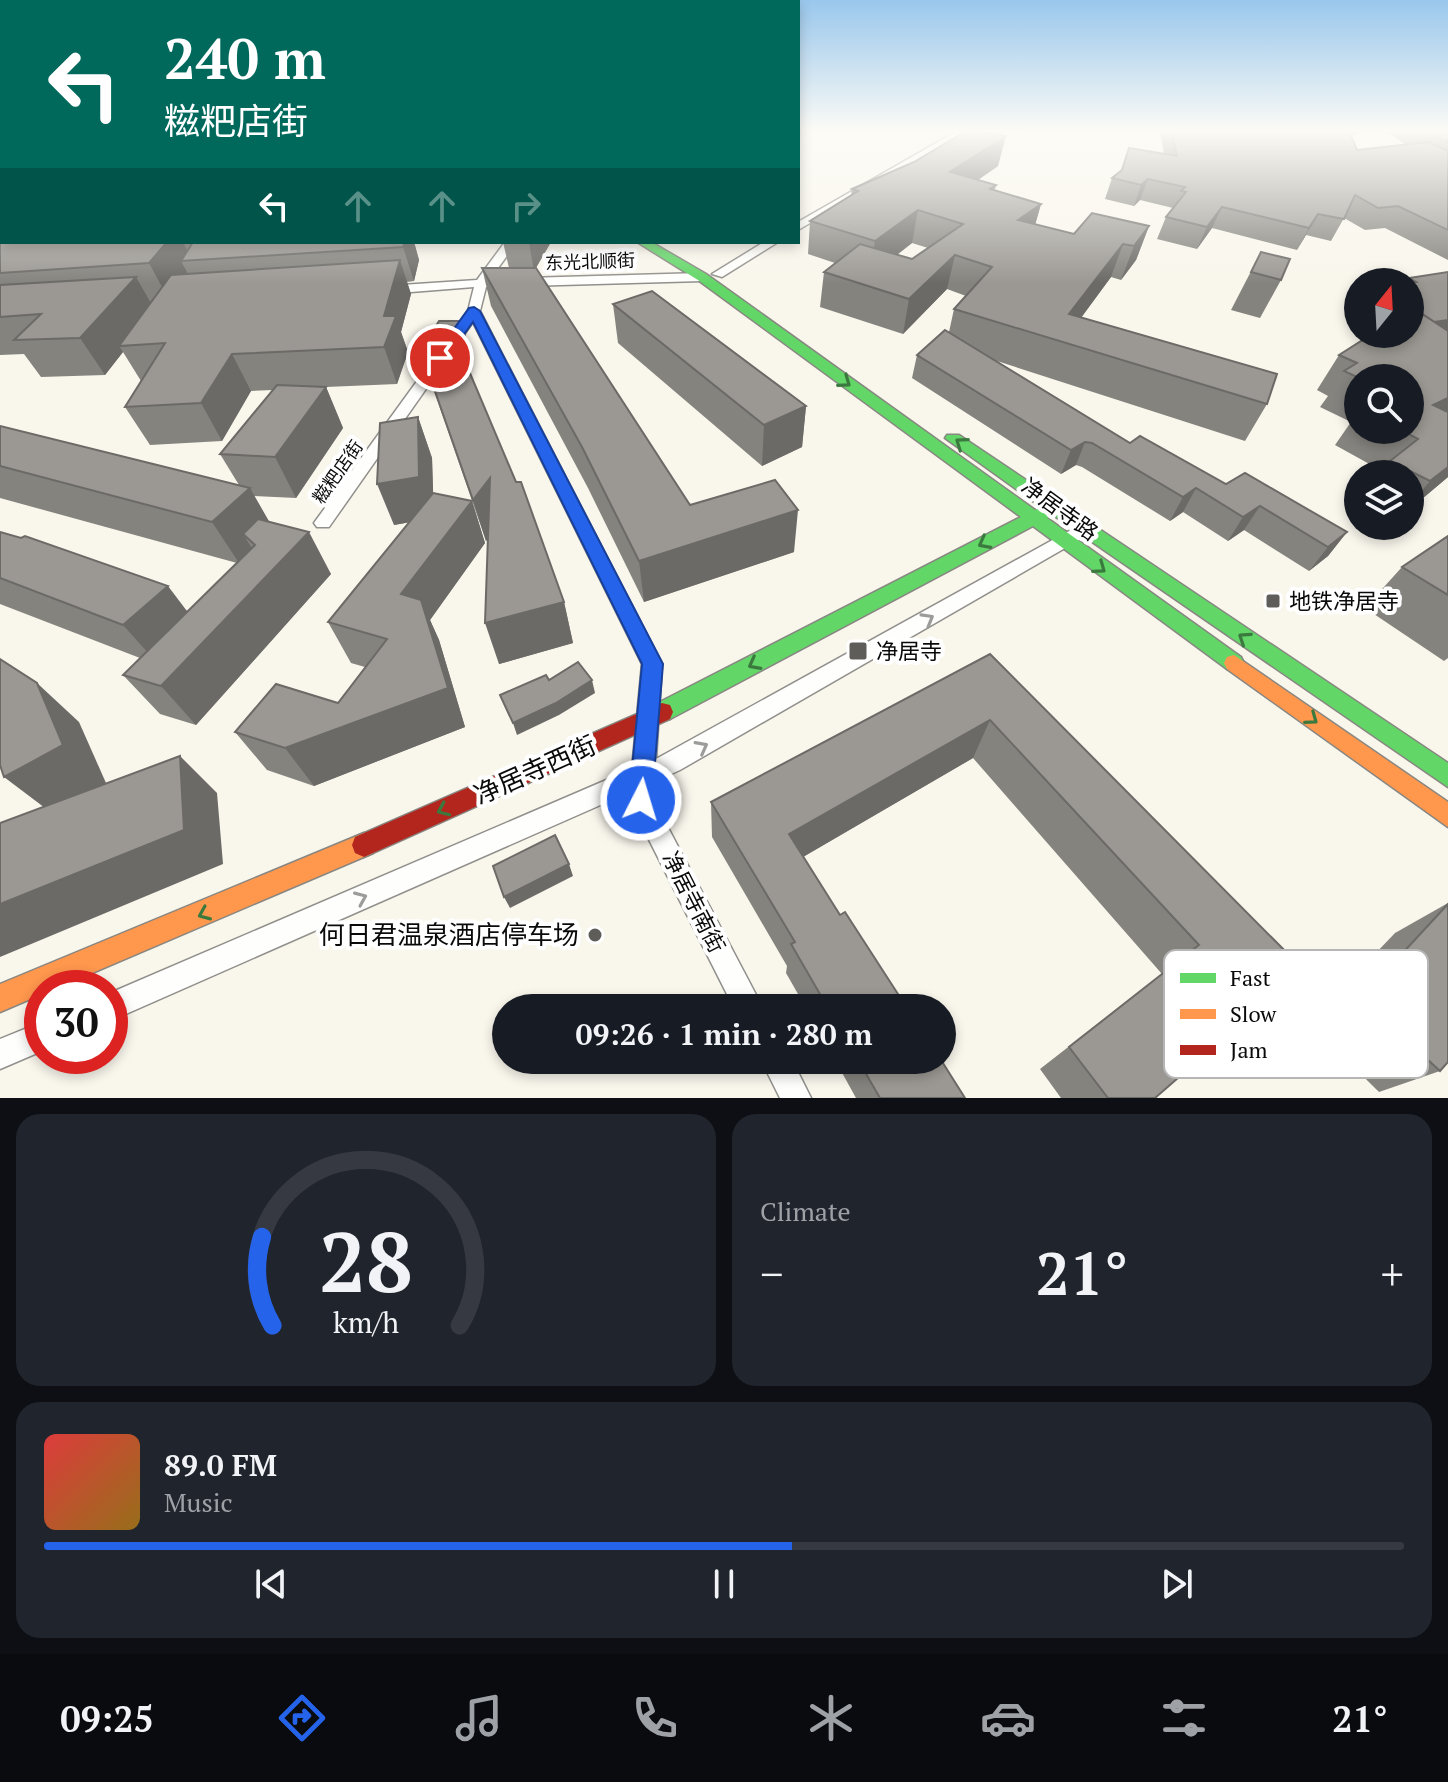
<!DOCTYPE html>
<html lang="en">
<head>
<meta charset="utf-8">
<style>
	:root { --surface:#171b24; --page:#20242c; --text:#f1f3f6; --muted:#9ea1a6; --line:#363941; --accent:#2563eb }
	body { margin:0; font-family:"PT Serif","Noto Sans SC",serif; background:var(--page); color:var(--text); height:100vh; display:flex; flex-direction:column; font-size:30px; white-space:nowrap }
	* { box-sizing:border-box; margin:0 }
	p { font-size:26px; color:var(--muted) }
	.icon { flex:none; width:44px; height:44px; fill:none; stroke:currentColor; stroke-width:2; stroke-linecap:round; stroke-linejoin:round }
	.map { position:relative; height:1098px; overflow:hidden }
	.sheet { display:flex; flex-direction:column; gap:16px; padding:16px; background:#0d0f14; flex:1 }
	.sheet>* { flex:none }
	.banner { position:absolute; left:0px; top:0px; width:800px; height:244px; box-shadow:0 4px 12px #0003; background:#00695c; color:#fff; overflow:hidden }
	.needle { width:52px; rotate:18deg }
	.buttons { position:absolute; left:1344px; top:268px; display:grid; gap:16px }
	.buttons a { display:grid; place-items:center; width:80px; height:80px; border-radius:50%; background:var(--surface); box-shadow:0 4px 12px #0003; font-size:40px }
	.speed { position:absolute; left:24px; top:970px; display:flex; gap:16px; font-size:40px; font-weight:700; text-align:center }
	.speed>* { display:grid; place-content:center; width:104px; height:104px; border-radius:50%; background:var(--surface); box-shadow:0 4px 12px #0003; line-height:1 }
	.speed .limit { border:12px solid #d22; background:#fff; color:#111 }
	.pin { position:absolute; display:grid; place-items:center; width:68px; height:68px; color:#fff; margin:-34px; border:4px solid #fff; border-radius:50%; box-shadow:0 2px 8px #0007 }
	.me { position:absolute; width:88px; margin:-44px; rotate:5deg; stroke-linejoin:round; filter:drop-shadow(0 0 6px #0008) }
	.turn { display:flex; align-items:center; gap:28px; height:168px; padding:0 32px; font-size:36px }
	.turn .icon { width:104px; height:104px; stroke-width:2.5 }
	.turn b { display:block; font-size:56px; line-height:68px }
	.lanes { display:flex; align-items:center; height:76px; padding:0 32px; background:#0003; justify-content:center; gap:40px; direction:ltr }
	.lanes .off { opacity:.35 }
	.big { font-size:60px; font-weight:800; line-height:1.1 }
	.sheet .card { flex:1; display:flex; flex-direction:column; justify-content:center; gap:12px; min-width:0; padding:0 28px; border-radius:24px; background:var(--page) }
	.sheet .dial { align-items:center; gap:0 }
	.dial svg { height:208px; overflow:visible; fill:none; stroke:var(--line); stroke-width:7; stroke-linecap:round; text-anchor:middle }
	.dial text { fill:var(--text); stroke:none }
	.song { display:flex; align-items:center; gap:24px }
	.cover { width:96px; height:96px; border-radius:12px; background:linear-gradient(135deg,hsl(0 70% 55%),hsl(40 70% 35%)) }
	.played { height:8px; border-radius:4px; background:linear-gradient(90deg,var(--accent) 55%,var(--line) 55%) }
	.keys { display:flex; justify-content:space-around; direction:ltr }
	.heat { display:flex; justify-content:space-between; align-items:center; font-size:44px; direction:ltr }
	.sheet .tiles { flex:1; display:grid; gap:16px; grid-template-columns:1fr 1fr }
	.card:last-child { grid-column:span 2 }
	.trip { position:absolute; left:492px; top:994px; width:464px; height:80px; border-radius:40px; background:var(--surface); box-shadow:0 4px 12px #0003; font-weight:800; line-height:80px; text-align:center }
	.tabs { display:flex; height:128px; justify-content:space-around; align-items:center; background:#090b0e; color:var(--muted) }
	.tabs .icon { width:56px; height:56px }
	.tabs .active { color:var(--accent) }
	.tabs b { font-size:36px; color:var(--text) }
	.map>svg:first-child { display:block }
	.lines { fill:none; stroke-linecap:round; stroke-linejoin:round }
	.street-casing { stroke:#92908c; stroke-width:3 }
	.fast-casing { stroke:#888782; stroke-width:3 }
	.slow-casing { stroke:#888782; stroke-width:3 }
	.jam-casing { stroke:#888782; stroke-width:3 }
	.street { fill:#fefefc; fill-rule:evenodd }
	.fast { fill:#63d668; fill-rule:evenodd }
	.slow { fill:#ff974d; fill-rule:evenodd }
	.jam { fill:#b3261e; fill-rule:evenodd }
	.wall { fill:#85837e; fill-rule:evenodd }
	.shaded-wall { fill:#6c6a67 }
	.building { fill:#9b9893; stroke:#6c6a67; stroke-width:2 }
	.oneway { stroke:#3b7a3e }
	.oneway2 { stroke:#9c9c9b }
	.route { fill:#2563eb; stroke:#184099; stroke-width:2 }
	.poi-dot { fill:#5e5d59; stroke:#fff; stroke-width:3 }
	.labels { text-anchor:middle; stroke-width:8; stroke-linejoin:round; paint-order:stroke }
	.far-street-label { font-size:18px; fill:#0a0a0a; stroke:#fff }
	.street-label { font-size:22px; fill:#0a0a0a; stroke:#fff }
	.poi-label { font-size:22px; fill:#0a0a0a; stroke:#fff; text-anchor:start }
	.near-street-label { font-size:26px; fill:#0a0a0a; stroke:#fff }
	.near-poi-label { font-size:26px; fill:#0a0a0a; stroke:#fff; text-anchor:end }
	.key { fill:#fff; stroke:#b6b6b6; stroke-width:2 }
	.key-label { font-size:22px; fill:#0a0a0a }
</style>
</head>
<body>
<div class="map">
<svg width="1448" height="1098" viewBox="0 0 1448 1098">
	<rect width="100%" height="100%" fill="#f9f6ec"/>
	<g class="lines">
		<defs>
			<g id="street">
				<polygon points="957,131 967,131 798,230 798,222"/>
				<polygon points="505,242 517,242 490,279 702,273 708,277 702,281 486,287 480,311 662,664 656,759 1067,532 1073,530 1082,536 1079,540 680,770 654,782 653,799 763,1008 734,1008 633,808 630,792 110,1021 110,993 632,769 642,664 473,322 329,527 317,527 314,523 468,311 474,287 386,294 380,290 386,286 477,280"/>
				<polygon points="764,242 778,242 722,277 712,274"/>
				<polygon points="42,1022 42,1051 0,1069 0,1039"/>
				<polygon points="761,1060 792,1060 811,1098 780,1098"/>
			</g>
			<polygon id="fast" points="637,242 651,242 706,274 1035,510 1041,507 945,438 947,435 959,435 1448,763 1448,787 1053,515 1047,518 1241,657 1244,663 1241,669 1234,671 1227,669 1033,526 670,719 662,721 654,719 651,712 654,705 1021,517 698,280"/>
			<g id="slow">
				<polygon points="1234,655 1448,802 1448,827 1227,669 1224,663 1227,657"/>
				<polygon points="364,833 373,837 376,845 373,853 57,988 42,988 42,994 0,1012 0,984"/>
			</g>
			<polygon id="jam" points="662,703 670,705 673,712 670,719 373,853 364,857 355,853 352,845 355,837"/>
		</defs>
		<use href="#street" class="street-casing"/>
		<use href="#fast" class="fast-casing"/>
		<use href="#slow" class="slow-casing"/>
		<use href="#jam" class="jam-casing"/>
		<use href="#street" class="street"/>
		<use href="#fast" class="fast"/>
		<use href="#slow" class="slow"/>
		<use href="#jam" class="jam"/>
	</g>
	<g class="wall">
		<polygon points="0,131 2,242 414,242 419,260 414,281 407,282 411,294 401,332 408,352 397,384 326,387 343,428 296,498 254,496 269,522 331,574 196,725 160,714 123,675 140,658 0,604 0,532 188,611 237,563 0,498 0,426 239,485 220,454 273,390 251,391 222,441 150,445 125,407 141,381 123,352 105,375 41,377 24,354 0,355"/>
		<polygon points="1160,131 1366,131 1351,135 1357,150 1406,145 1386,131 1448,131 1448,260 1385,228 1365,230 1344,218 1331,241 1306,235 1297,250 1212,228 1197,249 1157,239 1166,217 1173,208 1140,200 1134,206 1105,199 1112,178 1164,154"/>
		<path d="M998,166L978,180L996,185L995,190L1041,204L1035,224L1074,234L1149,226L1136,260L1121,280L1111,277L1081,318L1267,404L1245,441L997,361L1130,443L1226,484L1347,532L1328,556L1309,571L1244,530L1228,541L1183,512L1170,521L1082,467L1076,465L1061,474L912,378L917,355L949,332L954,309L966,296L947,289L903,334L820,307L824,272L835,263L808,254L810,221L851,195L852,189ZM912,243L928,248L912,259L897,255Z"/>
		<polygon points="503,242 551,242 536,268 690,505 794,552 644,602 588,488 491,306 482,268 509,268"/>
		<polygon points="1261,252 1281,280 1260,318 1231,310"/>
		<path d="M1448,272V477L1410,509V474H1380L1382,471L1335,445L1351,422L1320,407L1328,396L1317,390L1339,355L1410,334V282H1407L1409,278ZM1358,378H1410V430H1358Z"/>
		<polygon points="613,304 806,406 802,447 762,466 618,343"/>
		<polygon points="462,321 472,360 468,368 564,602 573,643 499,664 488,539 486,541 434,391 421,351"/>
		<polygon points="418,417 432,458 433,493 472,501 485,543 430,620 439,640 465,727 314,786 267,770 235,732 338,703 365,667 351,663 328,622 410,522 394,525"/>
		<polygon points="1448,536 1448,658 1444,661 1365,608 1402,567"/>
		<polygon points="990,654 1303,969 1155,1098 1061,1098 1040,1069 1162,974 973,758 803,857 840,915 907,1008 806,1008 786,973 787,966 712,837 711,802"/>
		<polygon points="1448,903 1440,1071 1379,1092 1309,1023 1395,933"/>
		<polygon points="835,1060 941,1060 965,1098 856,1098"/>
	</g>
	<g class="shaded-wall">
		<polygon points="798,131 801,131 798,159"/>
		<polygon points="1341,131 1366,131 1335,140"/>
		<polygon points="1006,136 998,166 944,203 950,172"/>
		<polygon points="1148,179 1140,200 1134,206 1141,185"/>
		<polygon points="1041,204 1032,236 1018,220"/>
		<polygon points="1222,207 1212,228 1197,249 1207,227"/>
		<polygon points="918,210 912,243 870,275 875,241"/>
		<polygon points="1318,214 1306,235 1297,250 1309,228"/>
		<polygon points="1149,226 1136,260 1121,280 1134,246"/>
		<polygon points="167,242 183,242 192,260 181,261 188,274 168,298 149,263"/>
		<polygon points="405,242 414,242 419,260 414,281 403,247"/>
		<polygon points="529,242 551,242 534,271"/>
		<polygon points="1123,244 1111,277 1063,342 1069,314"/>
		<polygon points="955,255 947,289 903,334 909,299"/>
		<polygon points="400,260 411,294 401,332 408,352 397,384 384,347 384,316"/>
		<polygon points="136,277 156,312 119,346 123,352 105,375 80,338"/>
		<polygon points="1448,320 1448,332 1432,322"/>
		<polygon points="462,321 472,360 455,398 443,358"/>
		<polygon points="232,354 251,391 222,441 201,403"/>
		<polygon points="326,387 343,428 296,498 275,457"/>
		<polygon points="1448,398 1448,419 1433,405"/>
		<polygon points="806,406 802,447 762,466 764,425"/>
		<polygon points="418,417 432,458 434,518 394,525 377,484"/>
		<polygon points="1085,442 1076,465 1061,474 1071,450"/>
		<polygon points="1448,467 1448,477 1410,509 1410,505 1430,481"/>
		<polygon points="490,478 502,519 486,541 473,500"/>
		<polygon points="250,488 274,530 243,534 253,550 239,563 212,522"/>
		<polygon points="1196,488 1183,512 1170,521 1183,497"/>
		<polygon points="472,501 485,543 430,620 439,640 465,727 314,786 285,748 448,688 401,594"/>
		<polygon points="1260,506 1244,530 1228,541 1243,517"/>
		<polygon points="798,510 794,552 644,602 639,561"/>
		<polygon points="309,532 331,574 196,725 161,686"/>
		<polygon points="1347,532 1328,556 1309,571 1328,547"/>
		<polygon points="168,586 199,627 159,665 123,625"/>
		<polygon points="564,602 573,643 499,664 485,623"/>
		<polygon points="592,680 595,693 559,715 517,735 513,723"/>
		<polygon points="37,683 79,722 106,783 53,814 4,777"/>
		<polygon points="990,720 973,758 784,868 789,834"/>
		<polygon points="180,756 217,793 223,864 0,957 0,904"/>
		<polygon points="569,864 573,876 510,908 504,897"/>
	</g>
	<g class="building">
		<polygon points="0,131 2,131 2,242 167,242 149,263 0,273"/>
		<polygon points="966,131 982,131 1006,136 950,172 996,185 990,189 1041,204 1018,220 1074,234 1092,213 1149,226 1134,246 1123,244 1069,314 1277,374 1267,404 954,309 992,267 955,255 909,299 824,272 860,244 912,259 963,224 918,210 875,241 810,221 858,191 852,189 914,162"/>
		<polygon points="1171,131 1349,131 1357,150 1428,142 1448,151 1448,230 1398,206 1378,208 1355,195 1344,219 1318,214 1309,228 1222,207 1207,227 1166,217 1186,192 1181,191 1185,187 1148,179 1141,185 1112,178 1122,170 1129,148 1177,156"/>
		<polygon points="1429,131 1448,131 1448,143"/>
		<polygon points="193,242 405,242 403,247 181,261"/>
		<polygon points="1261,252 1290,259 1281,280 1251,272"/>
		<polygon points="400,260 384,316 396,316 384,347 232,354 201,403 125,407 165,343 119,346 171,275"/>
		<polygon points="482,268 536,268 690,505 775,480 798,510 639,561 582,447"/>
		<polygon points="1448,272 1448,320 1434,322 1413,308 1410,308 1410,283 1416,282 1409,278"/>
		<polygon points="136,277 80,338 14,340 41,314 0,317 0,285"/>
		<polygon points="652,291 806,406 764,425 613,304"/>
		<polygon points="1413,308 1448,331 1448,398 1433,405 1448,412 1448,467 1430,481 1390,461 1418,439 1401,430 1410,430 1410,378 1359,378 1344,371 1357,363 1339,355 1372,334 1410,334 1410,309"/>
		<polygon points="439,321 462,321 443,358 464,359 516,482 521,482 564,602 485,623 490,478 473,500 421,351"/>
		<polygon points="945,330 1130,443 1140,436 1226,484 1245,473 1347,532 1328,547 1260,506 1243,517 1196,488 1183,497 1092,443 1085,442 1071,450 917,355"/>
		<polygon points="277,385 326,387 275,457 220,454"/>
		<polygon points="418,417 419,477 377,484 380,423"/>
		<polygon points="0,426 250,488 212,522 0,466"/>
		<polygon points="433,493 472,501 401,594 421,600 448,688 285,748 235,732 276,684 338,703 387,639 328,622"/>
		<polygon points="258,519 309,532 161,686 123,675 255,545 243,534"/>
		<polygon points="0,532 21,538 25,536 168,586 123,625 0,578"/>
		<polygon points="1448,536 1448,595 1402,567"/>
		<polygon points="990,654 1303,969 1155,1098 1108,1098 1069,1047 1199,945 990,720 789,834 840,915 845,912 907,1008 828,1008 791,944 795,942 711,802"/>
		<polygon points="0,659 37,683 63,745 4,777 0,765"/>
		<polygon points="578,662 592,680 556,703 513,723 500,695 546,675 549,680"/>
		<polygon points="180,756 184,830 0,904 0,823"/>
		<polygon points="555,835 569,864 504,897 493,866"/>
		<polygon points="1448,904 1448,1062 1440,1071 1361,998"/>
		<polygon points="858,1060 941,1060 965,1098 880,1098"/>
	</g>
	<defs><path id="oneway-chevron" d="M-2-3.5L2.5 0L-2 3.5" fill="none" stroke-width="1.6" stroke-linecap="round" stroke-linejoin="round" transform="scale(2)"/></defs>
	<g class="oneway">
		<use href="#oneway-chevron" transform="translate(845 382) rotate(36)"/>
		<use href="#oneway-chevron" transform="translate(961 443) rotate(-145)"/>
		<use href="#oneway-chevron" transform="translate(984 543) rotate(152)"/>
		<use href="#oneway-chevron" transform="translate(1100 568) rotate(36)"/>
		<use href="#oneway-chevron" transform="translate(1244 638) rotate(-146)"/>
		<use href="#oneway-chevron" transform="translate(754 664) rotate(152)"/>
		<use href="#oneway-chevron" transform="translate(1312 719) rotate(36)"/>
		<use href="#oneway-chevron" transform="translate(443 810) rotate(156)"/>
		<use href="#oneway-chevron" transform="translate(204 914) rotate(157)"/>
	</g>
	<g class="oneway2">
		<use href="#oneway-chevron" transform="translate(928 619) rotate(-30)"/>
		<use href="#oneway-chevron" transform="translate(702 747) rotate(-28)"/>
		<use href="#oneway-chevron" transform="translate(361 898) rotate(-23)"/>
	</g>
	<linearGradient id="sky" x2="0" y2="1"><stop stop-color="#99c7ec"/><stop offset="0.46" stop-color="#fcfbf6"/><stop offset="1" stop-color="#fcfbf6" stop-opacity="0"/></linearGradient>
	<rect width="1448" height="284" fill="url(#sky)"/>
	<polygon class="route" points="474,307 480,311 663,664 652,800 649,808 641,811 632,808 629,800 642,664 473,322 445,361 433,358 469,308"/>
	<g class="poi-dot">
		<rect x="1265" y="593" width="16" height="16" rx="4"/>
		<rect x="848" y="641" width="20" height="20" rx="4"/>
		<circle cx="595" cy="935" r="8"/>
	</g>
	<g class="labels">
		<g class="far-street-label">
			<text transform="translate(590 262) rotate(-2)" y="6">东光北顺街</text>
			<text transform="translate(338 472) rotate(-55)" y="6">糍粑店街</text>
		</g>
		<g class="street-label">
			<text transform="translate(1060 509) rotate(36)" y="8">净居寺路</text>
			<text transform="translate(694 902) rotate(63)" y="8">净居寺南街</text>
		</g>
		<g class="poi-label">
			<text x="1289" y="609">地铁净居寺</text>
			<text x="876" y="659">净居寺</text>
		</g>
		<g class="near-street-label">
			<text transform="translate(535 770) rotate(-24)" y="9">净居寺西街</text>
		</g>
		<g class="near-poi-label">
			<text x="579" y="944">何日君温泉酒店停车场</text>
		</g>
	</g>
	<rect x="1164" y="950" width="264" height="128" rx="12" class="key"/>
	<rect x="1180" y="973" width="36" height="10" fill="#63d668"/>
	<rect x="1180" y="1009" width="36" height="10" fill="#ff974d"/>
	<rect x="1180" y="1045" width="36" height="10" fill="#b3261e"/>
	<g class="key-label">
		<text x="1230" y="986">Fast</text>
		<text x="1230" y="1022">Slow</text>
		<text x="1230" y="1058">Jam</text>
	</g>
</svg>
<div class="buttons">
<a><svg class="needle" viewBox="-14 -14 28 28"><path d="M0-13l5 13h-10z" fill="#e53935"/><path d="M0 13l5-13h-10z" fill="#9ea1a6"/></svg></a>
<a><svg class="icon" aria-label="search" viewBox="0 0 24 24"><circle cx="10" cy="10" r="6"/><path d="M15 15l6 6"/></svg></a>
<a><svg class="icon" aria-label="layers" viewBox="0 0 24 24"><path d="M12 4l9 5-9 5-9-5zM3 14l9 5 9-5"/></svg></a>
</div>
<div class="speed"><div class="limit">30</div></div>
<div class="pin" style="left:440px;top:358px;background:#d93025"><svg class="icon" aria-label="arrive" viewBox="0 0 24 24"><path d="M6 21V4h12l-3 4 3 4H6"/></svg></div>
<svg class="me" style="left:641px;top:800px" viewBox="-20 -20 40 40"><circle r="17" fill="#2563eb" stroke="#fff" stroke-width="3"/><path d="M0-11L8 9 0 5-8 9z" fill="#fff"/></svg>
<div class="trip">09:26 · 1 min · 280 m</div>
<div class="banner">
<div class="turn"><svg class="icon" aria-label="left" viewBox="0 0 24 24"><path d="M17 20v-9H6M10 6l-5 5 5 5"/></svg><div><b>240 m</b>糍粑店街</div></div>
<div class="lanes"><svg class="icon" aria-label="left" viewBox="0 0 24 24"><path d="M17 20v-9H6M10 6l-5 5 5 5"/></svg><svg class="icon off" aria-label="ahead" viewBox="0 0 24 24"><path d="M12 20V5M6 11l6-6 6 6"/></svg><svg class="icon off" aria-label="ahead" viewBox="0 0 24 24"><path d="M12 20V5M6 11l6-6 6 6"/></svg><svg class="icon off" aria-label="right" viewBox="0 0 24 24"><path d="M7 20v-9h11M14 6l5 5-5 5"/></svg></div>
</div>
</div>
<section class="sheet">
<div class="tiles">
<div class="card dial"><svg viewBox="0 0 100 80">
<path d="M14 69A42 42 0 1 1 86 69"/>
<path d="M14 69A42 42 0 0 1 10 35" stroke="#2563eb"/>
<text x="50" y="56" font-size="32" font-weight="700">28</text>
<text x="50" y="72" font-size="11">km/h</text>
</svg></div>
<div class="card"><p>Climate</p>
<div class="heat"><a>−</a><b class="big">21°</b><a>+</a></div>
</div>
<div class="card">
<div class="song"><i class="cover"></i><div><b>89.0 FM</b><p>Music</p></div></div>
<div class="played"></div>
<div class="keys"><svg class="icon" aria-label="previous" viewBox="0 0 24 24"><path d="M18 5L8 12l10 7zM5 5v14"/></svg><svg class="icon" aria-label="pause" viewBox="0 0 24 24"><path d="M8 5v14M16 5v14"/></svg><svg class="icon" aria-label="next" viewBox="0 0 24 24"><path d="M6 5l10 7-10 7zM19 5v14"/></svg></div>
</div>
</div>
</section>
<nav class="tabs">
<b>09:25</b>
<svg class="icon active" aria-label="directions" viewBox="0 0 24 24"><path d="M12 3l9 9-9 9-9-9zM9 14v-3h6M13 9l2 2-2 2"/></svg>
<svg class="icon" aria-label="music" viewBox="0 0 24 24"><path d="M9 18V5l10-2v13"/><circle cx="6" cy="18" r="3"/><circle cx="16" cy="16" r="3"/></svg>
<svg class="icon" aria-label="phone" viewBox="0 0 24 24"><path d="M5 4h4l2 5-3 2q2 4 5 5l2-3 5 2v4C11 20 4 13 5 4z"/></svg>
<svg class="icon" aria-label="climate" viewBox="0 0 24 24"><path d="M12 3v18M4 7l16 10M4 17L20 7"/></svg>
<svg class="icon" aria-label="car" viewBox="0 0 24 24"><path d="M5 17H2v-5l4-1 3-4h7l3 4 3 1v5h-3M9 17h6M6 11h13"/><circle cx="7" cy="17" r="2"/><circle cx="17" cy="17" r="2"/></svg>
<svg class="icon" aria-label="filters" viewBox="0 0 24 24"><path d="M4 7h16M4 17h16"/><circle cx="9" cy="7" r="2"/><circle cx="15" cy="17" r="2"/></svg>
<b>21°</b>
</nav>
</body>
</html>
